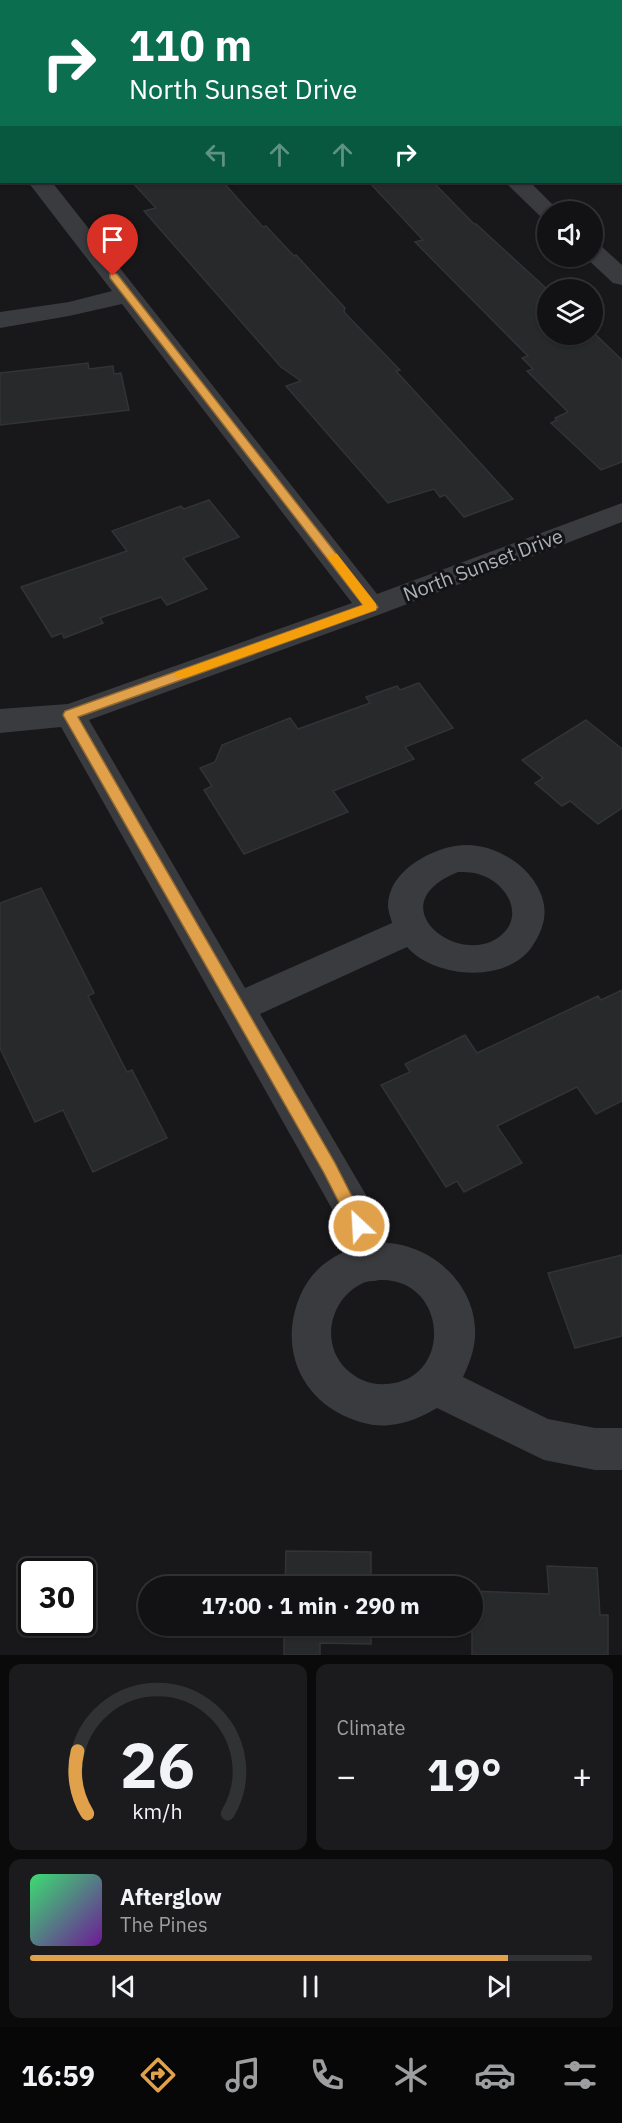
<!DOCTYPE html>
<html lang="en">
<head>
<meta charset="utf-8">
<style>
	:root { --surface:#121214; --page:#1b1b1d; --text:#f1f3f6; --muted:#9c9ea0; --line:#313234; --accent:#e0a14a }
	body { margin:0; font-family:"IBM Plex Sans",sans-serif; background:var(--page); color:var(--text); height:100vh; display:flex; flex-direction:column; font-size:22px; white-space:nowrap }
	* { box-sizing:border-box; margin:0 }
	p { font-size:20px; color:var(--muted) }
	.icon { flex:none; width:33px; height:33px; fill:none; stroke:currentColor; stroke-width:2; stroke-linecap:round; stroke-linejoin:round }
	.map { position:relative; height:1655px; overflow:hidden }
	.details { display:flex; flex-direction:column; gap:9px; padding:9px; background:#0a0a0b; flex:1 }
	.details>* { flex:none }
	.top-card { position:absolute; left:0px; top:0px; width:622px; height:183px; box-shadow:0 2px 4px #0004,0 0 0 2px var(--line); background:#0b6e4f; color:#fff; overflow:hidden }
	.tools { position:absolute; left:537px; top:201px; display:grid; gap:12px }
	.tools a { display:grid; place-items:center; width:66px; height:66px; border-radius:50%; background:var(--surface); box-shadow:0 2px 4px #0004,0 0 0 2px var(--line); font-size:30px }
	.speed { position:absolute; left:18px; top:1558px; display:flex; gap:12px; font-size:30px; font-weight:700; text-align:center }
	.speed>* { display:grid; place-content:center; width:78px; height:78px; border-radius:50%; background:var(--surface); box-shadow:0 2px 4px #0004,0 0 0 2px var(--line); line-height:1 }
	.speed .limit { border:3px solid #111; border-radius:9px; background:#fff; color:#111 }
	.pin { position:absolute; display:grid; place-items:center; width:51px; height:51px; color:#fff; margin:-62px -26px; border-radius:50% 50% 50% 0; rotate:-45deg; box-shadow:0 0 6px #0007 }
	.pin .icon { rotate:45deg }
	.me { position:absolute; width:66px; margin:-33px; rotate:335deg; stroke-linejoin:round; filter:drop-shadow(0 0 4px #0008) }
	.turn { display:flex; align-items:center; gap:21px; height:126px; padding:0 30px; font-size:27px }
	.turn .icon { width:78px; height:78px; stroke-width:2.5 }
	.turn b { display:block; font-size:42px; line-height:51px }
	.lanes { display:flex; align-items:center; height:57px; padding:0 30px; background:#0003; justify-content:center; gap:30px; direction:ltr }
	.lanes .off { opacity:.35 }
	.big { font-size:45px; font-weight:800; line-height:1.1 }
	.details .card { flex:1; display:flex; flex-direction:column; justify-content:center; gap:9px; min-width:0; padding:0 21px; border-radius:12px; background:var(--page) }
	.details .dial { align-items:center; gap:0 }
	.dial svg { height:156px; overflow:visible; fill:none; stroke:var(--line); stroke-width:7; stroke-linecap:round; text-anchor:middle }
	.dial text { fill:var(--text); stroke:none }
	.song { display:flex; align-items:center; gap:18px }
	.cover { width:72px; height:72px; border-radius:9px; background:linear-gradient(135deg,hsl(140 70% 55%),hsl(280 70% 35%)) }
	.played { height:6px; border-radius:3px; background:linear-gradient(90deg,var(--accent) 85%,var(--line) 85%) }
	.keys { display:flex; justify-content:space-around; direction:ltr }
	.heat { display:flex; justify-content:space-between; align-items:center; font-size:33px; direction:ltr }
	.details .tiles { flex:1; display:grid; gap:9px; grid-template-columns:1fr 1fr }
	.card:last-child { grid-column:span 2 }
	.trip { position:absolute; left:138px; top:1576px; width:345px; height:60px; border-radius:30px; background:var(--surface); box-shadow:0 2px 4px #0004,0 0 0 2px var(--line); font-weight:800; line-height:60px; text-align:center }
	.tabs { display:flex; height:96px; justify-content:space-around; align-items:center; background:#070708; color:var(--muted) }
	.tabs .icon { width:42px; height:42px }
	.tabs .active { color:var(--accent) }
	.tabs b { font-size:27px; color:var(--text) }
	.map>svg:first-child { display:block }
	.building { fill:#28292b; stroke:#323336; stroke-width:1.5 }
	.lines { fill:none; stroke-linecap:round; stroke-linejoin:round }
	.minor { fill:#3a3b3f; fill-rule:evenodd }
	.route { fill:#e0a14a; stroke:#926930; stroke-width:1.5 }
	.slow { fill:#f59e0b }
	.labels { text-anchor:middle; stroke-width:6; stroke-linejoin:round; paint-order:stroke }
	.street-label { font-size:20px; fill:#acb1b8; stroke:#131315 }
</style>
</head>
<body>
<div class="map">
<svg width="622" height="1655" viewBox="0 0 622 1655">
	<rect width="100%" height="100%" fill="#18181a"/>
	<g class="building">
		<polygon points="132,182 223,182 263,227 266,226 294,256 296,255 345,308 344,312 400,370 396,371 513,499 464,517 445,495 440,497 434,489 388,503 286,386 301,381 281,367 144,211 156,208"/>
		<polygon points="369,182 433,182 474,224 476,224 548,290 548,334 595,334 622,360 622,462 601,470 551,423 557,420 555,418 568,412 527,371 533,369 522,358 528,356 415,242 423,240"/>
		<polygon points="88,363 89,369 113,366 114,374 121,373 129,410 0,425 0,373"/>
		<polygon points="209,500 239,537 183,558 207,589 167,605 161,597 100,618 103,623 64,638 62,633 52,637 21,587 127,551 112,531 181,506 184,509"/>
		<polygon points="419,683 453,728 405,747 414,759 333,791 348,812 244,854 204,790 212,786 200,768 215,762 222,745 290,718 298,729 370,703 366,697 397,686 400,690"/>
		<polygon points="586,720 622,749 622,808 598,824 570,801 562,806 535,783 543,778 522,760"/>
		<polygon points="41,888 94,993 88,996 127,1072 132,1070 167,1138 93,1172 63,1110 35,1122 0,1048 0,903"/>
		<polygon points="622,990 622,1101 596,1114 577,1087 497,1126 522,1163 464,1192 457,1181 446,1187 381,1085 410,1072 405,1064 465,1035 477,1053 598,996 601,1000"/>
		<polygon points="622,1255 622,1336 575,1348 548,1273"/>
		<polygon points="286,1551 371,1552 371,1587 285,1587"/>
		<polygon points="547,1566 597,1568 600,1615 608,1615 608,1655 472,1655 472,1591 549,1594"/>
		<polygon points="284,1626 371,1626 371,1644 320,1643 320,1655 284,1655"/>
	</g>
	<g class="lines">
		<g class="minor">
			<polygon points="33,0 54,0 55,2 34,2"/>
			<polygon points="165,0 187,0 164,2"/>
			<polygon points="308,0 328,0 329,2 309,2"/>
			<rect x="621" y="81" width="1" height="12"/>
			<polygon points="0,96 2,96 0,110"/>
			<polygon points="0,123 2,124 2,139 0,138"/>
			<path d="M28,182H52L377,594L622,503V522L381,614L89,720L245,988L392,923C391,918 388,911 388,905C389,872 427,851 455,846C486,840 523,860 537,886C549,907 546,925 533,945C509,984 435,979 407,947L260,1014L366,1195L386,1243C434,1245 478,1287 475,1337C474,1352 469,1364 463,1377L548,1419L595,1428H622V1470H595L544,1460L437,1408C423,1416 406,1424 390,1425C375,1427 362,1423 349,1418C299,1397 279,1346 300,1296C310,1273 326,1259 349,1250L336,1216L61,727L0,733V709L68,704L352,603L122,304L69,316L0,328V312L69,302L112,291ZM458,872C465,872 474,872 481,875C502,881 522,908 507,929C470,977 371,907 458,872ZM379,1280C448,1277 454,1380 387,1384C370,1385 358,1380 346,1369C320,1343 330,1300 361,1284C368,1280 373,1282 379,1280Z"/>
			<polygon points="505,182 530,182 560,212 548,212 548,219 541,217"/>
			<polygon points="592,244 601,246 622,265 622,285 613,283 584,256 592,256"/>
		</g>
	</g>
	<polygon class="route" points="113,273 117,274 378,607 376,610 78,717 335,1163 367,1226 365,1232 359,1234 354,1232 324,1173 63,715 65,711 363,605 110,278 110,274"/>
	<polygon class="slow" points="333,553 337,554 376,604 376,610 185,678 176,678 174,675 176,672 363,605 327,557"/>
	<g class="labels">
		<g class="street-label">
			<text transform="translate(483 565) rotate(-21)" y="7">North Sunset Drive</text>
		</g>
	</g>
</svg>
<div class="tools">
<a><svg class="icon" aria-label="sound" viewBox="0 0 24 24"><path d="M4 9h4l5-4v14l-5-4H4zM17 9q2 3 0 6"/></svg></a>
<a><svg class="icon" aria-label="layers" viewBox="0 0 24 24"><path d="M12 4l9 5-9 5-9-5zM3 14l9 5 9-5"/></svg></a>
</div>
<div class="speed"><div class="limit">30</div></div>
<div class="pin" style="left:113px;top:276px;background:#d93025"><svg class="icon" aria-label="arrive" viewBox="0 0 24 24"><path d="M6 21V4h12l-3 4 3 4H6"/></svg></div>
<svg class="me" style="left:359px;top:1226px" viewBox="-20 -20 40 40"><circle r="17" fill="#e0a14a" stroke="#fff" stroke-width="3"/><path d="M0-11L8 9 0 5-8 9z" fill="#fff"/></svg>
<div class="trip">17:00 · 1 min · 290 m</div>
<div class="top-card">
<div class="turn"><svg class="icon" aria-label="right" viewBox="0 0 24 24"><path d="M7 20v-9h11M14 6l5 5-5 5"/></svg><div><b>110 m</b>North Sunset Drive</div></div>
<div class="lanes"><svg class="icon off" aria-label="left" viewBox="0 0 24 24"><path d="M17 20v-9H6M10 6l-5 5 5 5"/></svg><svg class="icon off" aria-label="ahead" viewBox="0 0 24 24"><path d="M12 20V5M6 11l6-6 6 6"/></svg><svg class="icon off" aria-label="ahead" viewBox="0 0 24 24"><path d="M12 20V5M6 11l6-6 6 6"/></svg><svg class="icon" aria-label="right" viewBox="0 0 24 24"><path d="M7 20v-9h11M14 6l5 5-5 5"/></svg></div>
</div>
</div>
<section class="details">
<div class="tiles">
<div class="card dial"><svg viewBox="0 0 100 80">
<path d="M14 69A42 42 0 1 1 86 69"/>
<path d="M14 69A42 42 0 0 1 9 37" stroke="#e0a14a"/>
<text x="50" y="56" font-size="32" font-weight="700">26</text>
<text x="50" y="72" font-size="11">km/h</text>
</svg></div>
<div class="card"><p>Climate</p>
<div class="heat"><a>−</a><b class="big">19°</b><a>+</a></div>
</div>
<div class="card">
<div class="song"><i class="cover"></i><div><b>Afterglow</b><p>The Pines</p></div></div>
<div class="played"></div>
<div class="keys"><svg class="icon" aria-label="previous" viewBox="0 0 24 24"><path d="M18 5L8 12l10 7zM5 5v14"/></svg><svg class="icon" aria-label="pause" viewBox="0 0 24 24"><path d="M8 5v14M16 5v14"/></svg><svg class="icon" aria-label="next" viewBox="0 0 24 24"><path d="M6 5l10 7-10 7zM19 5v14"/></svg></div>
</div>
</div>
</section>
<nav class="tabs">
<b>16:59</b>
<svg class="icon active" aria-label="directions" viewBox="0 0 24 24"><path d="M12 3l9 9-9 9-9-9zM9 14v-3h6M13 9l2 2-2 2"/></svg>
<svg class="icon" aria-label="music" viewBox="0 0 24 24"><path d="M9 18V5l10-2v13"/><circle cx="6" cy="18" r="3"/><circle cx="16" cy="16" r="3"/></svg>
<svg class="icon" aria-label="phone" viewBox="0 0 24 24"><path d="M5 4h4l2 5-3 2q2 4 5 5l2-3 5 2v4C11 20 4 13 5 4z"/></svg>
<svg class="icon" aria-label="climate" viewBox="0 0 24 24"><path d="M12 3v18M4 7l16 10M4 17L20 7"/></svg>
<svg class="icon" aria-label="car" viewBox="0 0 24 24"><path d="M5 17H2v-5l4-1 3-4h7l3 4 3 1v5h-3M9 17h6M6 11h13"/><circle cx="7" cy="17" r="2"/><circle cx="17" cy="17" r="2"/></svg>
<svg class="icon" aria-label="filters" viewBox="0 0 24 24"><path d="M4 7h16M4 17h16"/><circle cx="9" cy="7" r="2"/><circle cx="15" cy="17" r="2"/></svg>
</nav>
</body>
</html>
